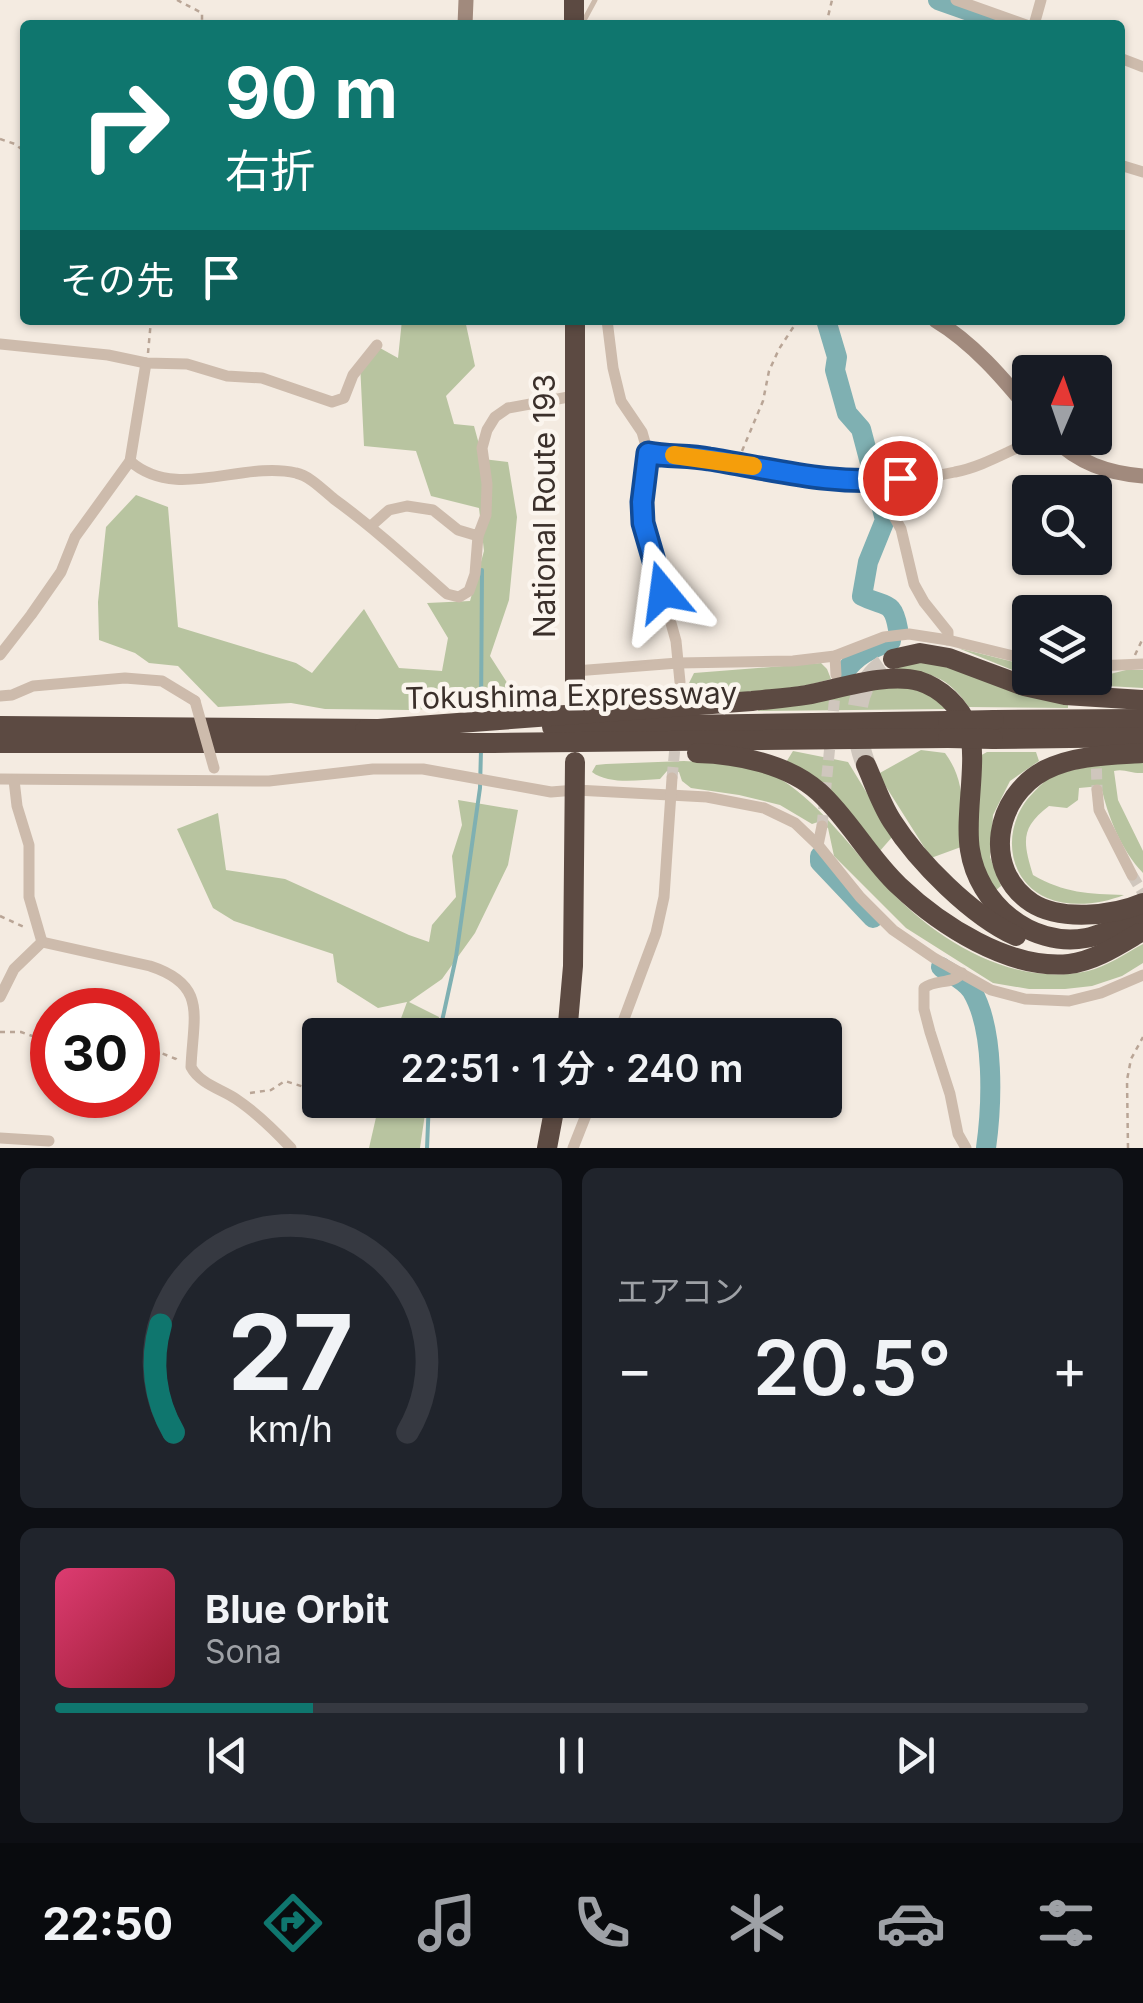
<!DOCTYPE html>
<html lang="ja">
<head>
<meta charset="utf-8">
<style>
	:root { --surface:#171b24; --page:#20242c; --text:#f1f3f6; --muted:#9ea1a6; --line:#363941; --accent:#0f766e }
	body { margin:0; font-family:Inter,"Noto Sans JP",sans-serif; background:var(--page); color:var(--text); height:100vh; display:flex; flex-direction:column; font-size:38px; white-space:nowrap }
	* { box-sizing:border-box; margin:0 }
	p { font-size:32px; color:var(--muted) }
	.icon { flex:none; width:55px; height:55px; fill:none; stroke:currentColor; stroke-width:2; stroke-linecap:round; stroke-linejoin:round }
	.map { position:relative; height:1148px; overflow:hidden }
	.sheet { display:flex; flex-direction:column; gap:20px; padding:20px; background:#0d0f14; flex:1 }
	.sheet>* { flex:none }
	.banner { position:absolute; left:20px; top:20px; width:1105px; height:305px; border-radius:10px; box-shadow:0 2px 8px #0004; background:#0f766e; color:#fff; overflow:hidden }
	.needle { width:65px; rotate:2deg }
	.buttons { position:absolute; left:1012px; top:355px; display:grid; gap:20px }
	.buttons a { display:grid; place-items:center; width:100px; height:100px; border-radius:10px; background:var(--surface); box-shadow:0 2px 8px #0004; font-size:50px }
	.speed { position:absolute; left:30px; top:988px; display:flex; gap:20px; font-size:50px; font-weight:700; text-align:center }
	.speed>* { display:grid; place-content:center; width:130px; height:130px; border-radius:50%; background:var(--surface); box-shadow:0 2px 8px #0004; line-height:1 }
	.speed .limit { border:15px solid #d22; background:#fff; color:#111 }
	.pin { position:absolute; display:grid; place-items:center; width:85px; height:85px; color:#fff; margin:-42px; border:5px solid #fff; border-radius:50%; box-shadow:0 2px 10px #0007 }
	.me { position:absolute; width:110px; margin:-55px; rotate:344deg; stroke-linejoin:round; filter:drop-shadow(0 0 8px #0008) }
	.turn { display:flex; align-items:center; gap:35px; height:210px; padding:0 40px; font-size:45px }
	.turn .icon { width:130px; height:130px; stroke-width:2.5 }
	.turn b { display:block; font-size:70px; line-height:85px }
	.then { display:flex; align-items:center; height:95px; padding:0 40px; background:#0003; gap:20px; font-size:38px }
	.big { font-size:75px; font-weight:600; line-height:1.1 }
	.sheet .widget { flex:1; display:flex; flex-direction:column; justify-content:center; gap:15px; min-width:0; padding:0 35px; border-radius:15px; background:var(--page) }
	.sheet .dial { align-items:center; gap:0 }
	.dial svg { height:260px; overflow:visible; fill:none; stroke:var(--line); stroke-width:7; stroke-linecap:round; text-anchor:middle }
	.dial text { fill:var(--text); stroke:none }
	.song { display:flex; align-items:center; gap:30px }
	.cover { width:120px; height:120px; border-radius:15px; background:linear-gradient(135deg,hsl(340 70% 55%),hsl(350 70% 35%)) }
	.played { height:10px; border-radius:5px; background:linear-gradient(90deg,var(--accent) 25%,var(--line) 25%) }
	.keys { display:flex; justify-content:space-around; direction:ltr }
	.heat { display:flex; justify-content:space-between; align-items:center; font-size:55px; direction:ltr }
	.sheet .tiles { flex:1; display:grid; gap:20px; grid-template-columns:1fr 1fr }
	.widget:last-child { grid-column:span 2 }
	.trip { position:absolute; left:302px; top:1018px; width:540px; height:100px; border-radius:10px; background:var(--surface); box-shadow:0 2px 8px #0004; font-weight:600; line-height:100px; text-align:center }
	.tab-bar { display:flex; height:160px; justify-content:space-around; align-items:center; background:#090b0e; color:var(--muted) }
	.tab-bar .icon { width:70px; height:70px }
	.tab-bar .active { color:var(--accent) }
	.tab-bar b { font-size:45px; color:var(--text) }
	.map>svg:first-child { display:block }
	.green { fill:#b8c4a0 }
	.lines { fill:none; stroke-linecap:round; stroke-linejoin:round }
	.stream { stroke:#7fb0b2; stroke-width:4 }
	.river { stroke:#7fb0b2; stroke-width:20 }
	.street-tunnel { stroke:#cfc6bd; stroke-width:11; stroke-dasharray:11 5.5; stroke-linecap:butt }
	.highway-tunnel { stroke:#cfc6bd; stroke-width:20; stroke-dasharray:20 10; stroke-linecap:butt }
	.path { stroke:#b9a596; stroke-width:2.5; stroke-dasharray:5 5; stroke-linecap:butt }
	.lane { stroke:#cdbbac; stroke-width:5 }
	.street { stroke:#cdbbac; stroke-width:11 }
	.secondary { stroke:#a18a7d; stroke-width:15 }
	.highway { stroke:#5c4a42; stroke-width:20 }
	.street-bridge { stroke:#cdbbac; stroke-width:11 }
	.highway-bridge { stroke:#5c4a42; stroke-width:20 }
	.route-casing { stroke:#114b97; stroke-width:25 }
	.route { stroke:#1a73e8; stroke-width:18 }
	.slow { stroke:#f59e0b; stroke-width:18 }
	.labels { text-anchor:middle; stroke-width:9; stroke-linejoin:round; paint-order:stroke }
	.street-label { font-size:30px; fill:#3b302b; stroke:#fbf5ee }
</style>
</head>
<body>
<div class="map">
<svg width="1143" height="1148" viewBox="0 0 1143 1148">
	<rect width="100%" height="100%" fill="#f4ebe1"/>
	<g class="green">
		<polygon points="402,320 465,320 475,366 446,396 454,424 474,426 483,459 508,462 517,517 509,600 490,656 515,695 498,705 411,710 325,709 291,703 218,707 178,666 149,663 135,653 99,640 98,602 106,527 136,495 168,507 178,627 296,663 312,673 364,609 399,668 442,671 448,638 427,603 470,601 484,551 479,508 431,496 416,451 364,446 360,363 380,348 398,358"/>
		<polygon points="958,648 1030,666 1030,677"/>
		<path d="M925,660L1068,700V708L969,707C948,677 930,671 894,670L904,662Z"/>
		<path d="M821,663L827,669L831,679C785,693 734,692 687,695L688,685L694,673Z"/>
		<polygon points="1126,670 1143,670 1143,688 1071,684 1034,678 1098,679 1102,676"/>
		<path d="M879,686C910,686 923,685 946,709L758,711L759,707Z"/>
		<path d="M921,750L945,753C967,783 962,811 961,847L931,858L878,774Z"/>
		<polygon points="793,751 848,762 893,836 879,852 785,764"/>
		<polygon points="987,752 1036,752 1039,761 1010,781 993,815 990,857 1001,886 995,891 981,863 975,817 978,757"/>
		<path d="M684,761C713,763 757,764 782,780C822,806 852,849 884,884C934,939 1011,988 1088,971C1106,967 1126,953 1143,944V963L1122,976L1092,986L1065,989H1029L993,983L906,928L834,856L828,828L818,822L812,824L780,805L739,795L691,788L682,781L679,772L667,771L660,779C639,780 609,785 592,772L596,765L606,764Z"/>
		<path d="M1143,762V773C1132,774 1124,768 1114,771L1118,800L1143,851V873C1121,850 1108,817 1101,786L1079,788L1078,800L1067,808L1049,806C1020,828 1023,842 1033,875C1064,893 1089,894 1124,895C1101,904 1071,908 1047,898C1004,879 1002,824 1033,793C1038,788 1044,781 1050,778C1073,766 1117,763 1143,762Z"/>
		<polygon points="458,800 518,810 508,865 475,933 442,979 409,1002 439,1017 436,1035 395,1035 407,1002 378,1008 337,982 333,954 234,921 213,908 177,829 218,813 226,870 285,879 409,935 429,942 432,925 456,897 452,856 462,825"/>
		<polygon points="380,1100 427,1100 420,1148 369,1148"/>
	</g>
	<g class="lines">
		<g class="stream">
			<polyline points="481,716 482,570"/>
			<polyline points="439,1035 456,957 480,788 481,750"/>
			<polyline points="427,1148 429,1100"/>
		</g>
		<g class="river">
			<polyline points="938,0 1009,25"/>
			<path d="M826,320L837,357L835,370L847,413L861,429L885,520L868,562L862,596C885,608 893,599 898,629"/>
			<path d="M844,673C856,655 871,649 891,641"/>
			<polyline points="820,856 820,862 873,918"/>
			<path d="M941,967C951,974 966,981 972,991C995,1030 992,1105 986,1148"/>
		</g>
		<g class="street-tunnel">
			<polyline points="1095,678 1096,723"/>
			<polyline points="1096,752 1097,790"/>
			<polyline points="672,778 676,737"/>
			<polyline points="822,826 836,684"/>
			<polyline points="1132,875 1143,893"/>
		</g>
		<path class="highway-tunnel" d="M866,765C851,726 851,680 893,659"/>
		<g class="path">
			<polyline points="177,0 202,13 202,25"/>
			<polyline points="826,25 832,0"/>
			<polyline points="0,139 15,144 25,152"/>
			<polyline points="148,353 151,320"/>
			<polyline points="742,451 763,401 769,371 779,349 798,320"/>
			<polyline points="1135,655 1143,638"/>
			<polyline points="0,916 24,927"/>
			<polyline points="0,1032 21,1032 52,1043"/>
			<polyline points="138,1069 148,1060 161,1053 176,1059 178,1064"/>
			<polyline points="250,1093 271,1090 285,1081 320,1092"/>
			<polyline points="335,1100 342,1105"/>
			<polyline points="1128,1148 1127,1080 1131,1059 1143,1037"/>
		</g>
		<polyline class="lane" points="582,24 595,0"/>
		<g class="street">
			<polyline points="956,0 1026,25"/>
			<polyline points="1034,25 1041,0"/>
			<polyline points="1120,58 1143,67"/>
			<polyline points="1120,165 1143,172"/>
			<polyline points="607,320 613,368 621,401 642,432 648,453 642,502 643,523 676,641 680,682"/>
			<polyline points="0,344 108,355 146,363 187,364 227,376 262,378 332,402 344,398 353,375 377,345"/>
			<path d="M648,453C668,457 689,455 709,459C791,472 873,491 955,472C986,466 1012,448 1041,438"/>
			<path d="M130,461C176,502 243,460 296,473C310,476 323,490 334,499C374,528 410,561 447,594L459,597L469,591L475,574L478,536"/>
			<polyline points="882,481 891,511 901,529 914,584 924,602 948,632 948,640"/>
			<polyline points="371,526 389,510 407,506 433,510 458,530 478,536 486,515 487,484 482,448 487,430 495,417 508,408 574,396"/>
			<polyline points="0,655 31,615 61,572 75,537 130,461 146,363"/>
			<polyline points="835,656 836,675"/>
			<polyline points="1095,666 1143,664"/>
			<polyline points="575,671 678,663 793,661 835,656 884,637 909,634 948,640 1030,660"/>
			<polyline points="0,696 12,695 33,686 125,678 162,681 195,701"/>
			<polyline points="0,779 269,781 373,769 423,769 551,792 576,790 707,797 764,808 795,823 818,845 860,897 893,930 934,958 991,990 1025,999 1069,1001 1101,993 1143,975"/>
			<polyline points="14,780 17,806 29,845 29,897 42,942"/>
			<polyline points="1097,790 1099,810 1132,875"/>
			<polyline points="818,845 822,826"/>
			<path d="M42,942L150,966C208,985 193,1016 191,1067C200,1084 221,1089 236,1099C257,1113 274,1130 291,1148"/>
			<path d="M962,973C952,985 935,979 924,988V1009L930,1032L950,1094L958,1134L966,1148"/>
			<polyline points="0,997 14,969 42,942"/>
			<polyline points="618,1035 656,933 664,897 672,778"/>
			<polyline points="0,1138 49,1141"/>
			<polyline points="573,1148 592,1100"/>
		</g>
		<g class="secondary">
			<polyline points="465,25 466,0"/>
			<path d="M935,320C973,343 1002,377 1030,411"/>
			<path d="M1053,438C1079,463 1107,473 1143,476"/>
		</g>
		<g class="highway">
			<polyline points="574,0 574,25"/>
			<polyline points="575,320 575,692"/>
			<polyline points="893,659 920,653 949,658 1024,686 1065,695 1143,700"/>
			<polyline points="994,720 1143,719"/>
			<polyline points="0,726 378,729"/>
			<polyline points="552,727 948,721"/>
			<path d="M365,730L752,701C770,699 788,698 806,695C839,689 887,672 919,681C941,688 960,706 968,727C979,759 964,814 970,850C978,903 1030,948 1086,938C1106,934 1124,924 1143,916"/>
			<polyline points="993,739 1143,737"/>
			<polyline points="0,743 494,743 948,738"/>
			<path d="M697,753C737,754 788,764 819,792C849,819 869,858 899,886C940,925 1009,970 1069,964C1094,961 1117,946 1139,933"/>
			<path d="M1143,753C1111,755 1074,755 1045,770C995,796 981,869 1032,903C1060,921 1113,916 1143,903"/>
			<path d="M866,765C874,783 881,804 892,821C918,862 972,916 1016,936"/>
			<polyline points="567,1035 573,966 575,762"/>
			<polyline points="547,1148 556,1100"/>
		</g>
		<polyline class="street-bridge" points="195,701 214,768"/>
		<g class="highway-bridge">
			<polyline points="948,721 994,720"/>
			<polyline points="948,738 993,739"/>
		</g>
	</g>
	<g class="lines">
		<defs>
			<path id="route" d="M663,592L643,523L642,502L648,453C667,457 689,455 709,459C772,469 837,487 900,478"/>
		</defs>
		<use href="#route" class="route-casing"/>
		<use href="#route" class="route"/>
		<polyline class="slow" points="674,455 753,466"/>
	</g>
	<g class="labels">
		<g class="street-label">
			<text transform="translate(545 506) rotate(-90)" y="10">National Route 193</text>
			<text transform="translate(571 696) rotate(-1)" y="10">Tokushima Expressway</text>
		</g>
	</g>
</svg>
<div class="buttons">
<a><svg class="needle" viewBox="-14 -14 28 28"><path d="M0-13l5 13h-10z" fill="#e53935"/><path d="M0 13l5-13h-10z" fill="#9ea1a6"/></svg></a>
<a><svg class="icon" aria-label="search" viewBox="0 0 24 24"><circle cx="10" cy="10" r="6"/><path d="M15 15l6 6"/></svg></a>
<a><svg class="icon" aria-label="layers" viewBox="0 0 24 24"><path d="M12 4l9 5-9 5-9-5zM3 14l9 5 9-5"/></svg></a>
</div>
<div class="speed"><div class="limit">30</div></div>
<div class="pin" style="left:900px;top:478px;background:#d93025"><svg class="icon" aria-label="arrive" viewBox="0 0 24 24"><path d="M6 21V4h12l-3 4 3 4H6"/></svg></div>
<svg class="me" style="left:663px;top:592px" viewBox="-20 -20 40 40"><path d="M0-17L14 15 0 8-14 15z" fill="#1a73e8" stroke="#fff" stroke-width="4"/></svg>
<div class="trip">22:51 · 1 分 · 240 m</div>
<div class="banner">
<div class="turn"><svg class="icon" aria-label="right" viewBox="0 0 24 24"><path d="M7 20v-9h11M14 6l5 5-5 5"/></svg><div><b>90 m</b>右折</div></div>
<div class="then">その先<svg class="icon" aria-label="arrive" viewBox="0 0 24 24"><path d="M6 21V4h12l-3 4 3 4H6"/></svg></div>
</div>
</div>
<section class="sheet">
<div class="tiles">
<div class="widget dial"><svg viewBox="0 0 100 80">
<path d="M14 69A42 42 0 1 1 86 69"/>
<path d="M14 69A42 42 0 0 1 10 36" stroke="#0f766e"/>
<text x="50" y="56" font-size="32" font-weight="700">27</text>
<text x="50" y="72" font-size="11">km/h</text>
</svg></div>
<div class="widget"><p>エアコン</p>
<div class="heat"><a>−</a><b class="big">20.5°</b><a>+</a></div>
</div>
<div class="widget">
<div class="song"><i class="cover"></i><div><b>Blue Orbit</b><p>Sona</p></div></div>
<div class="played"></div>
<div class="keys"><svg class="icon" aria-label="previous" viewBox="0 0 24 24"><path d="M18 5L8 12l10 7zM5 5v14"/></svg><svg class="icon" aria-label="pause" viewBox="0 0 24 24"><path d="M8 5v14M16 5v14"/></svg><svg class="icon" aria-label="next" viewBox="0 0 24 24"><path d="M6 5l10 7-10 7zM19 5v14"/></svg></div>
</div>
</div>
</section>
<nav class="tab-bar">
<b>22:50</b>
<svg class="icon active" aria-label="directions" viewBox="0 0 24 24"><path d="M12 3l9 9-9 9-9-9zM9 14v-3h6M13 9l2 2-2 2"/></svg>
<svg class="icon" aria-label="music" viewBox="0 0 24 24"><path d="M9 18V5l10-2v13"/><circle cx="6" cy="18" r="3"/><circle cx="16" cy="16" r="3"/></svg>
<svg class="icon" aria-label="phone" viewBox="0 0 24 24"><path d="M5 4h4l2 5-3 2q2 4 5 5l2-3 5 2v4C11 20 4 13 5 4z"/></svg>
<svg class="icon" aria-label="climate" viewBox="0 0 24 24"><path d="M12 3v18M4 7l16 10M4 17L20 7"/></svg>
<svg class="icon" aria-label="car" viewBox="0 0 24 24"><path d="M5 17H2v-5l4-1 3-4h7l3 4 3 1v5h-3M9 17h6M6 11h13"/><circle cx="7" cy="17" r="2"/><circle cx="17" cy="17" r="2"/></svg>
<svg class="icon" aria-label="filters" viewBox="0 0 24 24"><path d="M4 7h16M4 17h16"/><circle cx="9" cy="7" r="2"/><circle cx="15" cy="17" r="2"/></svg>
</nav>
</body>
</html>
